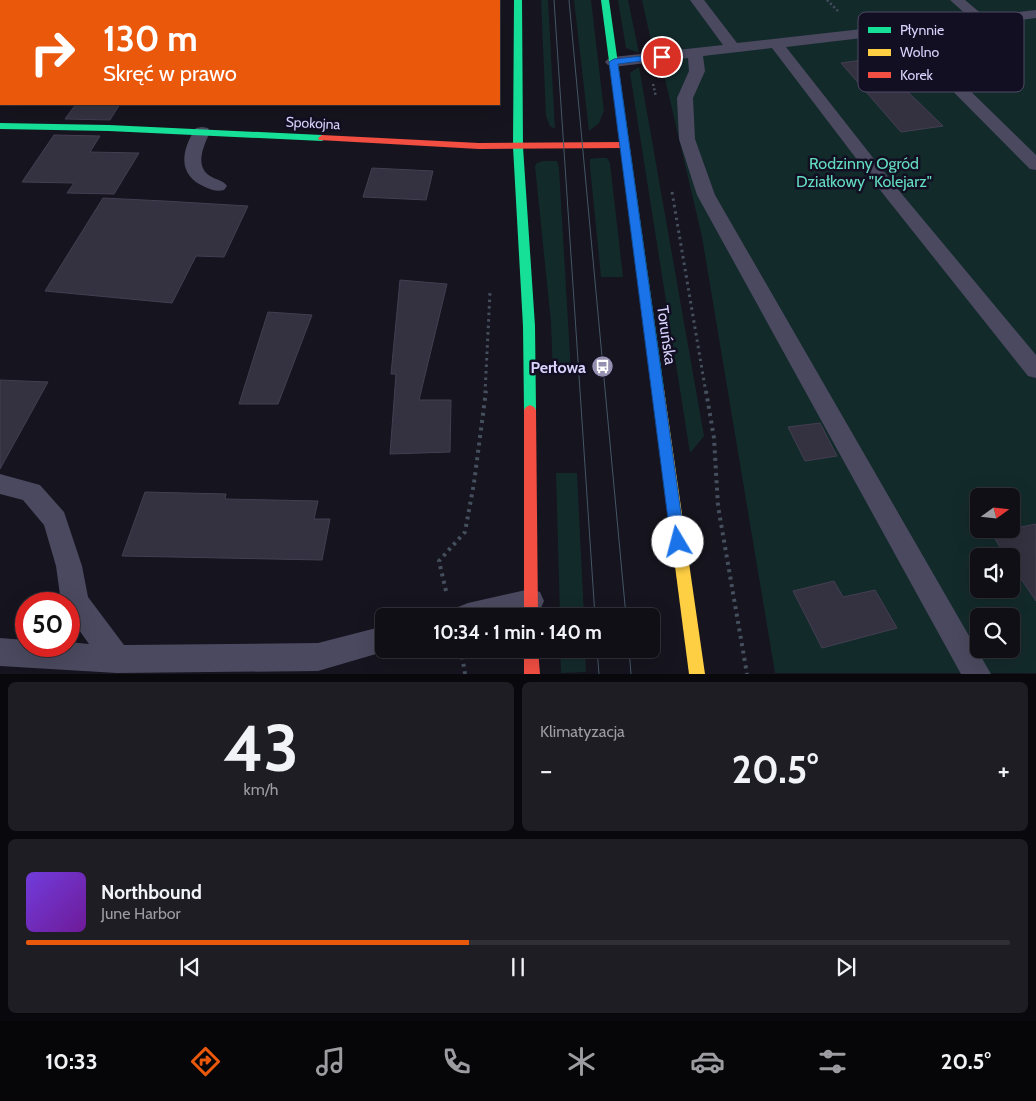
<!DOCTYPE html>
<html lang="pl">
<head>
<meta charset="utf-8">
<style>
	:root { --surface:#100f16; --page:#1e1d23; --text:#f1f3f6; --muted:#9c9ca1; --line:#302f35; --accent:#ea580c }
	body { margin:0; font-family:Cabin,sans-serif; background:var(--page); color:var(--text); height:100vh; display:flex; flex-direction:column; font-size:19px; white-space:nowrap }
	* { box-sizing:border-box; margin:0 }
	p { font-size:16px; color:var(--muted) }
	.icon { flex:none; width:28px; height:28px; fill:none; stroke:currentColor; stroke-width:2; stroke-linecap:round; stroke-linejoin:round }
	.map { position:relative; height:674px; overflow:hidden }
	.side { display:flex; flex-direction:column; gap:8px; padding:8px; background:#09080c; flex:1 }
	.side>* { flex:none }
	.hud { position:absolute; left:0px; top:0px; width:500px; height:105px; box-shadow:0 5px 20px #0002,0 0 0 1px var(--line); background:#ea580c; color:#fff; overflow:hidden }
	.needle { width:32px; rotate:75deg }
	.tools { position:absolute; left:970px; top:488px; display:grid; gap:10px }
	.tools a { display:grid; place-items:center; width:50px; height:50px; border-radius:8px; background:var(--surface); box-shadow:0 5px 20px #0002,0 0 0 1px var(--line); font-size:25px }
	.speed { position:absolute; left:15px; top:592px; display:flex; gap:10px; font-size:25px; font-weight:700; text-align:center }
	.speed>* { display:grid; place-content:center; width:65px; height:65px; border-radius:50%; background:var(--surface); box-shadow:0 5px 20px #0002,0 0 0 1px var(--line); line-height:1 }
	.speed .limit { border:8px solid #d22; background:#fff; color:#111 }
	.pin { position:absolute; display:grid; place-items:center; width:42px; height:42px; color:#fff; margin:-21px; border:2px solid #fff; border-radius:50%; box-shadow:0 1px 5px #0007 }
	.me { position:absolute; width:55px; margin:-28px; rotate:352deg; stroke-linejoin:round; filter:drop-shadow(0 0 4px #0008) }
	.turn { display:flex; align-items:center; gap:18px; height:105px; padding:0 20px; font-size:22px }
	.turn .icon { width:65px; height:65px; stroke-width:2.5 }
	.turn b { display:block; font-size:35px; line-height:42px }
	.big { font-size:38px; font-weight:800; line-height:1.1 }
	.side .widget { flex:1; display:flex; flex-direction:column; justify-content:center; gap:8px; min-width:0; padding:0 18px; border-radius:8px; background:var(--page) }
	.side .dial { align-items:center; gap:0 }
	.dial b { font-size:65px; line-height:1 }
	.song { display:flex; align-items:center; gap:15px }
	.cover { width:60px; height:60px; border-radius:8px; background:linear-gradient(135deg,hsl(260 70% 55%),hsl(280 70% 35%)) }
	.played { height:5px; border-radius:2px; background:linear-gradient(90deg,var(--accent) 45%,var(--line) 45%) }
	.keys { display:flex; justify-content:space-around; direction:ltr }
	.heat { display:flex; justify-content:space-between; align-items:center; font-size:28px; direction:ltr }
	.side .tiles { flex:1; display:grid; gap:8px; grid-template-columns:1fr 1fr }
	.widget:last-child { grid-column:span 2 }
	.trip { position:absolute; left:375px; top:608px; width:285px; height:50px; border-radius:8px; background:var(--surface); box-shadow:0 5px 20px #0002,0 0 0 1px var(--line); font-weight:800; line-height:50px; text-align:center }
	.tabs { display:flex; height:80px; justify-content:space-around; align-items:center; background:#060609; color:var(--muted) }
	.tabs .icon { width:35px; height:35px }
	.tabs .current { color:var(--accent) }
	.tabs b { font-size:22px; color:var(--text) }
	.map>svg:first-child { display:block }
	.green { fill:#132a2b; fill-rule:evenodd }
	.building { fill:#343240; stroke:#433e52 }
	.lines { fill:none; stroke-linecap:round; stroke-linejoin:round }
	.path-far2 { stroke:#45505e; stroke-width:2.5; stroke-dasharray:2 2.5; stroke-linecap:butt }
	.path-far1 { stroke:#45505e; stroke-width:3; stroke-dasharray:2.5 4; stroke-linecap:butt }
	.path { stroke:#45505e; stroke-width:4; stroke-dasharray:3 4.5; stroke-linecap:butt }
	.lane { fill:#4b495f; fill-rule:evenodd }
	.fast { fill:#16e098; fill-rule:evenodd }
	.slow { fill:#ffcf43; fill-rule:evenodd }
	.jam { fill:#f24e42; fill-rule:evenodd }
	.tram { stroke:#445767; stroke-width:1 }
	.route { fill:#1a73e8; stroke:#114b97 }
	.labels { text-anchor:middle; stroke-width:5; stroke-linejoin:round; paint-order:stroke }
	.far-street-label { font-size:14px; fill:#d9d3fd; stroke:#130f23 }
	.park-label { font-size:16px; fill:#62dbbf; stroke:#130f23 }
	.street-label { font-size:16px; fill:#d9d3fd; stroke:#130f23 }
	.poi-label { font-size:16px; font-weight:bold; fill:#d9d3fd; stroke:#130f23; text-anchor:end }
	.key { fill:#130f23; stroke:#4e4a64; stroke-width:1 }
	.key-label { font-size:14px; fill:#d9d3fd }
</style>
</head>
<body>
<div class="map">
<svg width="1036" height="674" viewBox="0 0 1036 674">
	<rect width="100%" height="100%" fill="#16141e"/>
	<g class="green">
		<polygon points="541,0 548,0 555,129 550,126 546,116"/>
		<polygon points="574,0 591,0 604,111 599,123 589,131"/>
		<polygon points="618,0 628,0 639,53 626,48"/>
		<path d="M642,0H1036V673H775L702,237L662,66L679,60L674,49L653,50ZM979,496H1011V529H979ZM979,556H1011V589H979ZM979,616H1011V649H979Z"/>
		<polygon points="639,67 704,436 690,453 630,73"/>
		<polygon points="597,158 607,158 610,163 623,277 601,277 590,167 590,159"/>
		<polygon points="543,161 557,161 559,168 571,373 553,374 551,322 535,166 537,163"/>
		<polygon points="556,473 577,473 584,616 560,616"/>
		<polygon points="560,649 585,649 586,672 561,673"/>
	</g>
	<g class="building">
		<polygon points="877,58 906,90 943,126 901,132 841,63"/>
		<polygon points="76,104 120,104 110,120 65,119"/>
		<polygon points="54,135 100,136 90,152 139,153 114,194 67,193 74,183 22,182"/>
		<polygon points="372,168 433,171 426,200 363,197"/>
		<polygon points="103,198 164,201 248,206 224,257 196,256 172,303 45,291"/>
		<polygon points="400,280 447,284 419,400 451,400 450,452 390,454 396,374 391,374"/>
		<polygon points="268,312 312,315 278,404 239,404"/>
		<polygon points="0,380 48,382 0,469"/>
		<polygon points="820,423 837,456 805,461 788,427"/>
		<polygon points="145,492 226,494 225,499 318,501 314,519 330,519 322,560 122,556"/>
		<polygon points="1036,524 1036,601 1011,564 1011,556 1006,556 991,533"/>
		<polygon points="834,581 843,597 875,590 897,628 822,648 793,591"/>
	</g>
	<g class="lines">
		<g class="path-far2">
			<polyline points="827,0 838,11"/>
			<polyline points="653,84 656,97"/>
		</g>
		<g class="path-far1">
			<polyline points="672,192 706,393"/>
			<polyline points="485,393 490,292"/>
		</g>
		<g class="path">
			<polyline points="706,391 714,438 718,506 747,674"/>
			<polyline points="446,591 439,561 465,532 474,483 486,391"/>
			<polyline points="461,649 465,674"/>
		</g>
		<g class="lane">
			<polygon points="690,0 704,0 737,43 969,17 950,0 965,0 984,16 1036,10 1036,18 911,33 1036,155 1036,170 1030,169 896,34 786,47 896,187 1036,355 1036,378 1028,376 884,195 772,48 703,56 705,71 693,98 695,139 715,195 991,674 961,674 697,195 679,139 677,98 689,71 688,58 613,67 608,65 605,62 608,59 613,57 723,45"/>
			<path d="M202,127L208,128L210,132C204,145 194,166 210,176C216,180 223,180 227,186L224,190C217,192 212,190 205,187C177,175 181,150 196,128Z"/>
			<polygon points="0,474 40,485 64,512 82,566 88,597 124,645 318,643 384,626 384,649 393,649 318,671 117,673 0,666 0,638 26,640 26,646 69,646 69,642 89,644 69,616 69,604 62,604 61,602 56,566 44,525 23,500 0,494"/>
			<path d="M530,589L540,592L544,601L540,610C514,620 482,618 454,616L458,607L468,603Z"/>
		</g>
		<g class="fast">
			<polygon points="514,0 522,0 523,147 535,326 536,410 534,413 526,413 524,410 523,326 513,147"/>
			<polygon points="601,0 609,0 664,389 662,392 654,392 652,389"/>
			<polygon points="0,123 109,125 322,135 326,138 322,141 109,131 0,129"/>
		</g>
		<polygon class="slow" points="658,384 662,386 664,389 705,674 689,674 652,389 654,386"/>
		<g class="jam">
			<polygon points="322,135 479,143 624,142 628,145 624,148 479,149 319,140 318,138"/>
			<polygon points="530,405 534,407 536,410 538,616 524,616 524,410 526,407"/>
			<polygon points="524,649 538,649 540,674 524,674"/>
		</g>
		<g class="tram">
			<polyline points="554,0 595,616"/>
			<polyline points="569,0 626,616"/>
			<polyline points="597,649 599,674"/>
			<polyline points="629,649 631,674"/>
		</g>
	</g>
	<polygon class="route" points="662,54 666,57 665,58 618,64 685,542 683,546 678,548 673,546 671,542 609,62 614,59"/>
	<defs>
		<symbol id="bus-disc" viewBox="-11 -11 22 22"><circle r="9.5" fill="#9590af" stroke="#130f23"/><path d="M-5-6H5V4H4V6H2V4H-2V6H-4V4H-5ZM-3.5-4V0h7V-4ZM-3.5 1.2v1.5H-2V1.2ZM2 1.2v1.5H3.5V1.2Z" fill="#fff"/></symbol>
	</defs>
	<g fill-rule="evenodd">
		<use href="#bus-disc" x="590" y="354" width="25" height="25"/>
	</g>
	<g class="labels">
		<g class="far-street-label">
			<text transform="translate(313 123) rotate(3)" y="5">Spokojna</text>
		</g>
		<g class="park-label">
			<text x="864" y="169">Rodzinny Ogród<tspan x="864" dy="18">Działkowy "Kolejarz"</tspan></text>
		</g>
		<g class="street-label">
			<text transform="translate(667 335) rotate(82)" y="6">Toruńska</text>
		</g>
		<g class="poi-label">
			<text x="586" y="373">Perłowa</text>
		</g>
	</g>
	<rect x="858" y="12" width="166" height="80" rx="8" class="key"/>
	<rect x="868" y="27" width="23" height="6" fill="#16e098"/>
	<rect x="868" y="49" width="23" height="7" fill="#ffcf43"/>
	<rect x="868" y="72" width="23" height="6" fill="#f24e42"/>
	<g class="key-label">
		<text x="900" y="35">Płynnie</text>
		<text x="900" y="57">Wolno</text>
		<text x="900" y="80">Korek</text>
	</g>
</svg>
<div class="tools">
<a><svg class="needle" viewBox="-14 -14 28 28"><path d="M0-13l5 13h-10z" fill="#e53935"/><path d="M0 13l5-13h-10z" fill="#9c9ca1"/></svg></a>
<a><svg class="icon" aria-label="sound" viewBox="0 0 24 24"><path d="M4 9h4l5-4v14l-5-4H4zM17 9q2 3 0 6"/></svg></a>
<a><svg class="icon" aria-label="search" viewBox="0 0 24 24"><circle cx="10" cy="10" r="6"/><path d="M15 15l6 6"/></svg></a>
</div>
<div class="speed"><div class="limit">50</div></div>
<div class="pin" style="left:662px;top:57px;background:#d93025"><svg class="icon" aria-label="arrive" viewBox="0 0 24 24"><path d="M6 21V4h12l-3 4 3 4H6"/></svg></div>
<svg class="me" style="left:678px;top:542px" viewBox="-20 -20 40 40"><circle r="19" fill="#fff"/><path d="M0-13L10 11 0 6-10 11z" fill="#1a73e8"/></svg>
<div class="trip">10:34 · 1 min · 140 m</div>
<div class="hud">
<div class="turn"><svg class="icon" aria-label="right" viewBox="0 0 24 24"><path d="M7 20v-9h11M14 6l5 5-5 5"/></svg><div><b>130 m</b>Skręć w prawo</div></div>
</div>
</div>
<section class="side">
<div class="tiles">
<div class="widget dial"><b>43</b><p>km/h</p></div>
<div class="widget"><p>Klimatyzacja</p>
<div class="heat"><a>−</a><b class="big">20.5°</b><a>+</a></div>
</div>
<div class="widget">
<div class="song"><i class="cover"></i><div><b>Northbound</b><p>June Harbor</p></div></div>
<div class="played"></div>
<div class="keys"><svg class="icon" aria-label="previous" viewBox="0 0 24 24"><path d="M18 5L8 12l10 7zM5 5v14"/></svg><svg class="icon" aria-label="pause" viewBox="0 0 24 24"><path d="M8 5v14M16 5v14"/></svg><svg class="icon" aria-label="next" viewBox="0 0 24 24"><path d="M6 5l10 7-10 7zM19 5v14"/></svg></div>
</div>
</div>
</section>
<nav class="tabs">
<b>10:33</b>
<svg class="icon current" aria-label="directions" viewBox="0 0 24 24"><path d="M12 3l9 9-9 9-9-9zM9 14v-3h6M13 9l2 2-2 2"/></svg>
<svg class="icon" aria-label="music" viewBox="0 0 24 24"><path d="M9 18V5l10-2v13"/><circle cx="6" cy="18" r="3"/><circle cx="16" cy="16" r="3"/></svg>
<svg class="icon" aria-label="phone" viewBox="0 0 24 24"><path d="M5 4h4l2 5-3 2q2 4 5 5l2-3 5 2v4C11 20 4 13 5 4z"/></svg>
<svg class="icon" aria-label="climate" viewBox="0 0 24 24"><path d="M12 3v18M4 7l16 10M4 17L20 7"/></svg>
<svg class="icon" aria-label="car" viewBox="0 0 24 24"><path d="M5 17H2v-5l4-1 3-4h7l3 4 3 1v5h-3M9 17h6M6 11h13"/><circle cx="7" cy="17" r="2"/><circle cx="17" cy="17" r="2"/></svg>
<svg class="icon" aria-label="filters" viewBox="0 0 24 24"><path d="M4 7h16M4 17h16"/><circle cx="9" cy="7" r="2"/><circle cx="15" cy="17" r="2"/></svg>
<b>20.5°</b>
</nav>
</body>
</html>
